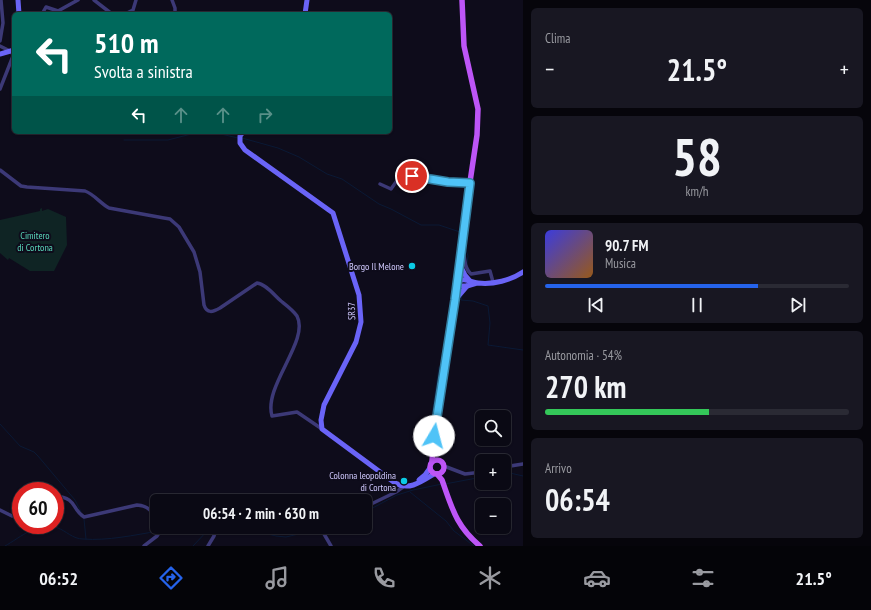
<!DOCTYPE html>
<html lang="it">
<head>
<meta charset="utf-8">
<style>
	:root { --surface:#0a0914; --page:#181722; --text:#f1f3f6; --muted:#999aa0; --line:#2a2a34; --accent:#2563eb }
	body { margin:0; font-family:"PT Sans Narrow",sans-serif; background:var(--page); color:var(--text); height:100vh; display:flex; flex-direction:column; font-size:15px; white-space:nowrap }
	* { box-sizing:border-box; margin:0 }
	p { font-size:13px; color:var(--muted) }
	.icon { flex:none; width:22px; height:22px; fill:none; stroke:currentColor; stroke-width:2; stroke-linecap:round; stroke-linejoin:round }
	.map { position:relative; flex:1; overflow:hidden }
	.side { display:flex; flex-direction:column; gap:8px; padding:8px; background:#06050b; width:348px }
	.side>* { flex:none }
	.banner { position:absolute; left:12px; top:12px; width:380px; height:122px; border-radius:6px; box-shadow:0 1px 3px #0004,0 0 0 1px var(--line); background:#00695c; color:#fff; overflow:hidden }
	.tools { position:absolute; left:475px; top:410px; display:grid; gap:8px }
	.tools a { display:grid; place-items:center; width:36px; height:36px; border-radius:6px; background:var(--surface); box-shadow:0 1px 3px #0004,0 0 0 1px var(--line); font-size:20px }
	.speed { position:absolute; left:12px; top:482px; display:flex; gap:8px; font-size:20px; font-weight:700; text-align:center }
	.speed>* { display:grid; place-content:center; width:52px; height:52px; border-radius:50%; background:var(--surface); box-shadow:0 1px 3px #0004,0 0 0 1px var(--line); line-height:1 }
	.speed .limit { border:6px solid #d22; background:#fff; color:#111 }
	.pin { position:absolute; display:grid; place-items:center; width:34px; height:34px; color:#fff; margin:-17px; border:2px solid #fff; border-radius:50%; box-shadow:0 1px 4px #0007 }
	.me { position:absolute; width:44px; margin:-22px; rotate:8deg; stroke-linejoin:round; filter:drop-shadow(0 0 3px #0008) }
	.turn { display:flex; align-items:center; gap:14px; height:84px; padding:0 16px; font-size:18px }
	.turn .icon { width:52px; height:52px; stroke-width:2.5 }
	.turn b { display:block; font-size:28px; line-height:34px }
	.lanes { display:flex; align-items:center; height:38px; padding:0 16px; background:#0003; justify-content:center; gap:20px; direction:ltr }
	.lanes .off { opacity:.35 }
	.big { font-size:30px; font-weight:600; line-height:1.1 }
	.side .card { flex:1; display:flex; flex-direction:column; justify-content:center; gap:6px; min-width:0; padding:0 14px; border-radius:6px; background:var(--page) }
	.side .dial { align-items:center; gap:0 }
	.dial b { font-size:52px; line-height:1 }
	.song { display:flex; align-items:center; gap:12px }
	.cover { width:48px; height:48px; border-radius:6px; background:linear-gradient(135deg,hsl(240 70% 55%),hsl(30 70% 35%)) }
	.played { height:4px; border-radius:2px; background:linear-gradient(90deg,var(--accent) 70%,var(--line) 70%) }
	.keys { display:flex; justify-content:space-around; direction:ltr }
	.heat { display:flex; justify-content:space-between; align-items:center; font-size:22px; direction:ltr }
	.charge { height:6px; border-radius:3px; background:linear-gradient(90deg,#34c759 54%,var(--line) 0) }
	.trip { position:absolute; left:150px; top:494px; width:222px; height:40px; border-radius:6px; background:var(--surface); box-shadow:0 1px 3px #0004,0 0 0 1px var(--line); font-weight:600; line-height:40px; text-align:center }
	.tab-bar { display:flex; height:64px; justify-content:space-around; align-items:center; background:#040408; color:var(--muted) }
	.tab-bar .icon { width:28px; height:28px }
	.tab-bar .on { color:var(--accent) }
	.tab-bar b { font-size:18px; color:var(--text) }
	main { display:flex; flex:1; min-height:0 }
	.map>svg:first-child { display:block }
	.green { fill:#0f2424 }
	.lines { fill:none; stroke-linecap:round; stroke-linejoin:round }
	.stream { stroke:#0a1935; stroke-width:1 }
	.street { stroke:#3c3977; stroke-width:3.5 }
	.secondary { stroke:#6a64f7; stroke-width:5 }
	.primary { stroke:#bd55f7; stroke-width:5.5 }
	.route-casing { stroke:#337fa1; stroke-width:10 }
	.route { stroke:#4fc3f7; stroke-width:7 }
	.poi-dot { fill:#0bcbe5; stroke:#0e0c1b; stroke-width:1.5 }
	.labels { text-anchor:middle; stroke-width:4; stroke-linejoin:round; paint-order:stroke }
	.park-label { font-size:10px; fill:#59d7ba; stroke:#0e0c1b }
	.poi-label { font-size:10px; fill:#cfc8fc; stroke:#0e0c1b; text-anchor:end }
	.street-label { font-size:10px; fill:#cfc8fc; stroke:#0e0c1b }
</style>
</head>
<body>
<main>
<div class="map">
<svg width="523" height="546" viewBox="0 0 523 546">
	<rect width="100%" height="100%" fill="#0e0c1b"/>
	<polygon class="green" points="42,208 42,211 48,209 66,217 67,245 54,271 30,271 9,258 8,260 0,253 0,220 40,211 40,209"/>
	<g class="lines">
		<g class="stream">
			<polyline points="212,132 238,138"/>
			<polyline points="242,138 278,148 299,157 327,174 342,179 379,204 391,209 421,225 439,225 460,232"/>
			<polyline points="124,140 168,140 199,132"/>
			<polyline points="463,242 468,256 467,264"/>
			<polyline points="462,295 461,300 473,301 488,306 490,323 488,345 523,350"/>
			<polyline points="0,424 20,446 34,452 38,456 75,500 81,512"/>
			<polyline points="428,443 439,367"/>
			<polyline points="504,473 510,473 523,476"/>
			<polyline points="445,484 482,477"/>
			<polyline points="410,492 446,521 454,531 474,546"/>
			<polyline points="365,512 397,495 413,490 442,484"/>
			<polyline points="84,519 86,539"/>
			<polyline points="218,529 248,529 276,536 286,537 319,529"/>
			<polyline points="164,530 185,527 215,529"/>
			<path d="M5,546C21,537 38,521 58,528C66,531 73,539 83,539C108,541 134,535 159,531"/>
			<polyline points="193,546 209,529"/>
		</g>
		<g class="street">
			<polyline points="94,0 112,14"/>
			<polyline points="172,0 175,8 175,14"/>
			<polyline points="42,14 46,7 58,11 78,0"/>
			<polyline points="125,14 133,10 136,0"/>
			<polyline points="0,41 3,23 1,0"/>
			<polyline points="0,46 12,52 13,56 0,89"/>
			<path d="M0,170L21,186L27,187L85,191C95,195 100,203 109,208L164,218L170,219L179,227L194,252L200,272L204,305C207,314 213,312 220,308L257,283C266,284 274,295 281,301C286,305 293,310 297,316C310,341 263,386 272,416L297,412L322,429"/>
			<polyline points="380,184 391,189 396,182 403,177 412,176 448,182 469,183"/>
			<path d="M460,249C468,255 461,265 471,274L490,271L493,282"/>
			<polyline points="444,466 465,474 482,472"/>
			<polyline points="504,467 523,464"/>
			<path d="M55,496C78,498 71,509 84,517L137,505C149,506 152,511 157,522"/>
			<polyline points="365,507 396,492 403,487"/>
			<polyline points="0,510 12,516 21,510"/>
			<polyline points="320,527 331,546"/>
			<polyline points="144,546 157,536 163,527"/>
			<polyline points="208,546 214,536 217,527"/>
		</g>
		<g class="secondary">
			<polyline points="18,0 19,14"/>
			<polyline points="305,14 307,0"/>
			<polyline points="0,54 14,50"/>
			<path d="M243,132L240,136V143L245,150L333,213L359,295L361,322L356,342L324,405L321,420L322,429L395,483C409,491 421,482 434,474"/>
			<polyline points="459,263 465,275 470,281"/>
			<path d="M477,283L467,286H461L457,282C464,277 470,282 478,283C493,285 511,280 523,272"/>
			<polyline points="455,300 467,286"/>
			<polyline points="419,480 425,475 430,468"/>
		</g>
		<g class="primary">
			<circle cx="437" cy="467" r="7"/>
			<polyline points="432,461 434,436 455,300 460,249 477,135 478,109 464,46 462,0"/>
			<path d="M437,474L442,480C452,508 456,526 480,546"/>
		</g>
	</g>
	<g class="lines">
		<defs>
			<polyline id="route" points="412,176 448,182 470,183 455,300 434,436"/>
		</defs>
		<use href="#route" class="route-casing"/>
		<use href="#route" class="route"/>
	</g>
	<g class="poi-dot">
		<circle cx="412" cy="266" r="4"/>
		<circle cx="404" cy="481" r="4"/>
	</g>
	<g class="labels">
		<g class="park-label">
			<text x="35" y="239">Cimitero<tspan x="35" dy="12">di Cortona</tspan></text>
		</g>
		<g class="poi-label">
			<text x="404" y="270">Borgo Il Melone</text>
			<text x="396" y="479">Colonna leopoldina<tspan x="396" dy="12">di Cortona</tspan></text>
		</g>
		<g class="street-label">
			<text transform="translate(351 311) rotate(-91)" y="4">SR37</text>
		</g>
	</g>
</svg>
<div class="tools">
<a><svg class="icon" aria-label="search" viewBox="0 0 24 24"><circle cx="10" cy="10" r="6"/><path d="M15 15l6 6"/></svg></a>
<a>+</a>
<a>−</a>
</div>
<div class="speed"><div class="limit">60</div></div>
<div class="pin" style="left:412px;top:176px;background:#d93025"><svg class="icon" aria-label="arrive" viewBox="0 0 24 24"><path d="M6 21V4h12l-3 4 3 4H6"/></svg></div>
<svg class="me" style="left:434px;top:436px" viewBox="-20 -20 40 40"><circle r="19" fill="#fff"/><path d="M0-13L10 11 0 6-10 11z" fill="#4fc3f7"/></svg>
<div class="trip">06:54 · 2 min · 630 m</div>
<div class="banner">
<div class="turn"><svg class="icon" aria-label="left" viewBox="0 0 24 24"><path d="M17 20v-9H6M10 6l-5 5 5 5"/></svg><div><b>510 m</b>Svolta a sinistra</div></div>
<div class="lanes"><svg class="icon" aria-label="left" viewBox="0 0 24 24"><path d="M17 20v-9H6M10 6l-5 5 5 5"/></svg><svg class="icon off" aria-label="ahead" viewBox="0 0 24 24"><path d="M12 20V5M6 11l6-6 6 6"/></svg><svg class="icon off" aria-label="ahead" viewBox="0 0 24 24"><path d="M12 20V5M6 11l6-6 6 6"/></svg><svg class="icon off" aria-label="right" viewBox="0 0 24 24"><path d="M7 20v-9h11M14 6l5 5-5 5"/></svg></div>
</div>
</div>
<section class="side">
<div class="card"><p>Clima</p>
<div class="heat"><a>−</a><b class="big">21.5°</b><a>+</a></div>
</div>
<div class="card dial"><b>58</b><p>km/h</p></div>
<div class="card">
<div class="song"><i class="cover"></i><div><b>90.7 FM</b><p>Musica</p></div></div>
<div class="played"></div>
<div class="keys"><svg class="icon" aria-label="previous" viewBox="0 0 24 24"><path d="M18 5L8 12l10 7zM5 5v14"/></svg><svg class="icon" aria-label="pause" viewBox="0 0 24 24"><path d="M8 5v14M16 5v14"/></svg><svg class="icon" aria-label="next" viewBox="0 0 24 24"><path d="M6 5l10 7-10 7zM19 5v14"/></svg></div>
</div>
<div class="card"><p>Autonomia · 54%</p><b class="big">270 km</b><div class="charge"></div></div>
<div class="card"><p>Arrivo</p><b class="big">06:54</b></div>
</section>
</main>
<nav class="tab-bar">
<b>06:52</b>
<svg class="icon on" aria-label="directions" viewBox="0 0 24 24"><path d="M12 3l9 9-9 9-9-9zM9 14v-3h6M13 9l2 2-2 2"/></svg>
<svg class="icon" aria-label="music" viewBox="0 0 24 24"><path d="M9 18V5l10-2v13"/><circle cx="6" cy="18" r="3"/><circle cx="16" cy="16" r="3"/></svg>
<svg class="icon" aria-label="phone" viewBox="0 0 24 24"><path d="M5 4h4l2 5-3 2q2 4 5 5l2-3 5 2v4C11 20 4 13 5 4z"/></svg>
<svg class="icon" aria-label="climate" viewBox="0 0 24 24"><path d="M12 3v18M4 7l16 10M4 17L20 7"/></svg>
<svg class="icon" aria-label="car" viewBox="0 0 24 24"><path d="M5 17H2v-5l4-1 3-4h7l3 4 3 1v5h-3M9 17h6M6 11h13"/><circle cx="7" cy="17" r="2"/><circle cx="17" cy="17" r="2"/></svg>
<svg class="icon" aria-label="filters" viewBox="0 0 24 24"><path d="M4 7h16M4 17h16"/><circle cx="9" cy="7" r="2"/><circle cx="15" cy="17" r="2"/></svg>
<b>21.5°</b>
</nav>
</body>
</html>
